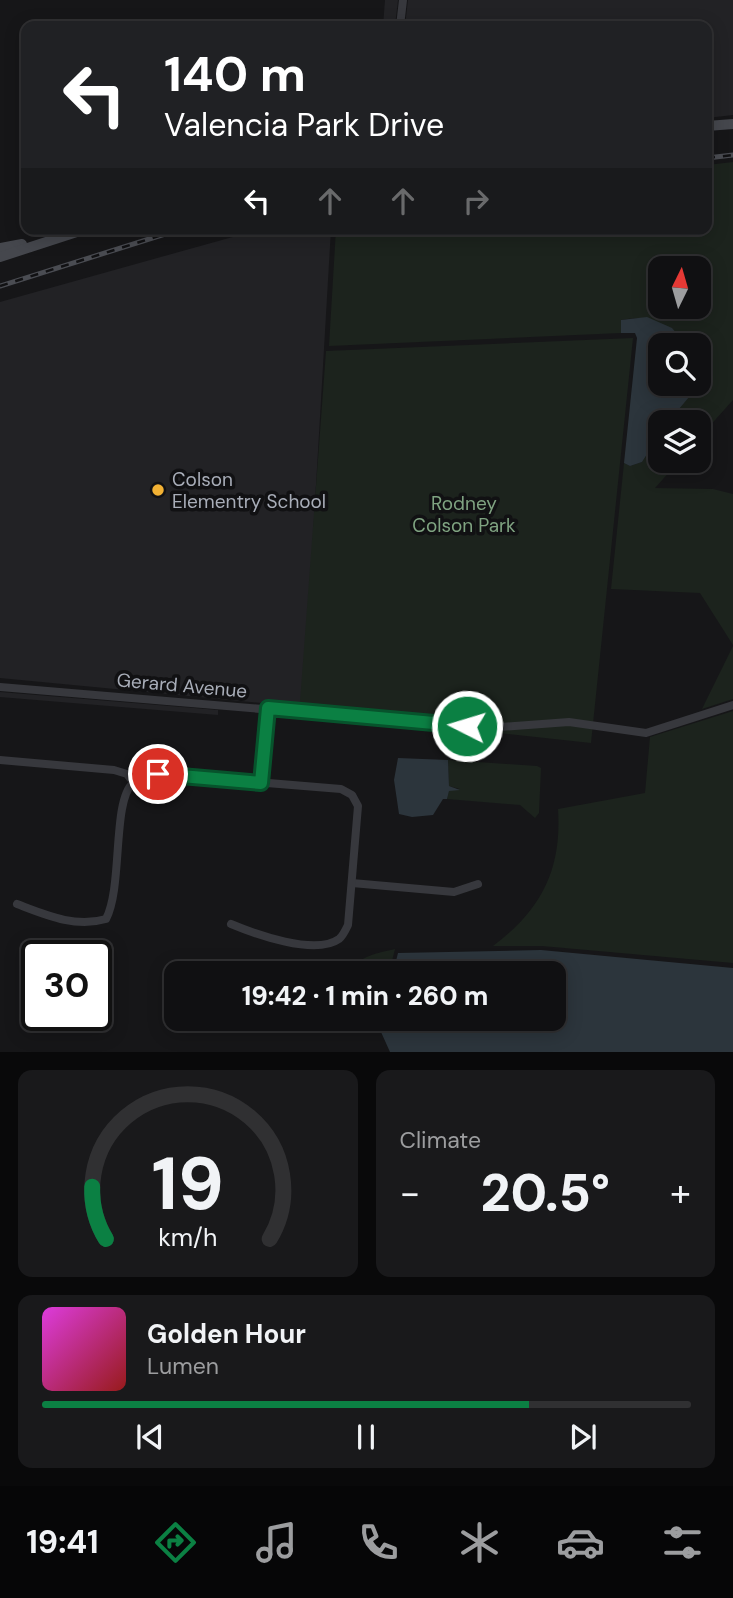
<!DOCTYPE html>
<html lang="en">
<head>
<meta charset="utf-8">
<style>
	:root { --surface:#101012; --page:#19191b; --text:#f1f3f6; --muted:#9c9d9f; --line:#303032; --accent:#0b8043 }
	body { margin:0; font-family:"DM Sans",sans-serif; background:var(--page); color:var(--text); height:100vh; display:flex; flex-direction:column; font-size:26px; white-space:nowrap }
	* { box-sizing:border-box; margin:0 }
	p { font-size:23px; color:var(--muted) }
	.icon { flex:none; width:38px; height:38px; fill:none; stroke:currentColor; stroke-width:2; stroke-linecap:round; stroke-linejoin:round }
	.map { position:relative; height:1052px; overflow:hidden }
	.details { display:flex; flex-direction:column; gap:18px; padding:18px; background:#09090a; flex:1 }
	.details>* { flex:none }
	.top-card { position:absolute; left:21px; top:21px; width:691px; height:214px; border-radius:14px; box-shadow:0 4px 18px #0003,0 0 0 2px var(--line); background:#202124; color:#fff; overflow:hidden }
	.needle { width:46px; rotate:5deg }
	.controls { position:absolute; left:648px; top:256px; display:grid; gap:14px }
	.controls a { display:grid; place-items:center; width:63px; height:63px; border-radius:14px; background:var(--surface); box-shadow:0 4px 18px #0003,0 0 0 2px var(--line); font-size:35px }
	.speed { position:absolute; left:21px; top:940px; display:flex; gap:14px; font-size:35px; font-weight:700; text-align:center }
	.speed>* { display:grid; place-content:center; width:91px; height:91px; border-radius:50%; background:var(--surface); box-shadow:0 4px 18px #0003,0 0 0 2px var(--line); line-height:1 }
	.speed .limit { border:4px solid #111; border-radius:10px; background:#fff; color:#111 }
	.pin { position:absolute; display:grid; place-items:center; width:60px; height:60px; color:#fff; margin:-30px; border:4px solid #fff; border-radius:50%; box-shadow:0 2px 7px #0007 }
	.me { position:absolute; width:77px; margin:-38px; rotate:275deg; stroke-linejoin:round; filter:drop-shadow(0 0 5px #0008) }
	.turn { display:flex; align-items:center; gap:24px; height:147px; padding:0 28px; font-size:32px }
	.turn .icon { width:91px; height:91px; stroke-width:2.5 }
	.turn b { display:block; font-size:49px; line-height:60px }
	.lanes { display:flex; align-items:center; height:66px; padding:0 28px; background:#0003; justify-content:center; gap:35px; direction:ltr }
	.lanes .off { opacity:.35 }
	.big { font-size:52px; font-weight:800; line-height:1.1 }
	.details .widget { flex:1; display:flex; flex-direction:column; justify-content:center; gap:10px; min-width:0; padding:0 24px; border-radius:14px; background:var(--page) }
	.details .dial { align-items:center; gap:0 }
	.dial svg { height:182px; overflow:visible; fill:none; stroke:var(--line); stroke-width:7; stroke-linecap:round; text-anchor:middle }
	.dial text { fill:var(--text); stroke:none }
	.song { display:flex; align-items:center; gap:21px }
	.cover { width:84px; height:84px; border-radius:10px; background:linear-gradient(135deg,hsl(300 70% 55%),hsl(0 70% 35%)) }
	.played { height:7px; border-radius:4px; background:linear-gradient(90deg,var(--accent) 75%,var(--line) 75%) }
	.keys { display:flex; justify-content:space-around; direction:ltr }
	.heat { display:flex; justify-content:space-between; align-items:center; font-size:38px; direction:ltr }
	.details .tiles { flex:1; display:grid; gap:18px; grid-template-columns:1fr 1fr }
	.widget:last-child { grid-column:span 2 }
	.trip { position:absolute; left:164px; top:961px; width:402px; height:70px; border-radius:14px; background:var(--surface); box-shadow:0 4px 18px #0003,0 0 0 2px var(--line); font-weight:800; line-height:70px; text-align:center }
	.menu { display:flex; height:112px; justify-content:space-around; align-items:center; background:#060607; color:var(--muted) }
	.menu .icon { width:49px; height:49px }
	.menu .current { color:var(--accent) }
	.menu b { font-size:32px; color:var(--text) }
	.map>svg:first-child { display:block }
	.built { fill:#222225 }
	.green { fill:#1c231d; fill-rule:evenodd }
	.water { fill:#2c353c }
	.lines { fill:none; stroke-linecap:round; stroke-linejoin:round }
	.minor { stroke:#37383d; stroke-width:8 }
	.secondary { stroke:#45474d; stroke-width:10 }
	.rail-casing { stroke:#4a4c52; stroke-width:5 }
	.rail { stroke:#111113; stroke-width:2.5; stroke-dasharray:8; stroke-linecap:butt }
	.route-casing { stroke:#07532c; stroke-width:18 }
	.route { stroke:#0b8043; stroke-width:12 }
	.poi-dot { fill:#f2b134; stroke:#111113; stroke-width:2.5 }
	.labels { text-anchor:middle; stroke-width:7; stroke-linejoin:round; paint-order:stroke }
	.poi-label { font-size:19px; fill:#a8adb8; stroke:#111113; text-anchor:start }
	.park-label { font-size:19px; fill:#7fa381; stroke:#111113 }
	.street-label { font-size:19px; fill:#a8adb8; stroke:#111113 }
</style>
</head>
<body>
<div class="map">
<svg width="733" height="1052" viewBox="0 0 733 1052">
	<rect width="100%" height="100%" fill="#161618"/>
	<g class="built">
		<polygon points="385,0 398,0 395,26 383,26"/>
		<polygon points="408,0 733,0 733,115 707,118 707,26 405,26"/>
		<polygon points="261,229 331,229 303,707 0,678 0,302"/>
		<polygon points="0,692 218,710 218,715 0,697"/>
	</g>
	<g class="green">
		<path d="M733,162V400L698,439V422H668L710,371L698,358V345H686C667,323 650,315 621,320V333L329,346L336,229H707V165ZM660,268H698V306H660Z"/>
		<polygon points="633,338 591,743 434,726 299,716 326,351"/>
		<polygon points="660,434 660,460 680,460 655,488 713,489 733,494 733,645 700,593 611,589 624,463 630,466 642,462"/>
		<polygon points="733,646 733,699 702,709"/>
		<path d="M733,711V963L542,946H493C541,910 562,870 558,809L645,793L650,737Z"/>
		<polygon points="448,760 537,766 541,768 539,813 535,818 520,805 447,799 449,790 460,789 449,786"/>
		<path d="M395,949L389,973H350C357,956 378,953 395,949Z"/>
	</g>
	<g class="water">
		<polygon points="647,317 672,328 686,345 660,345 660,383 698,383 698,358 711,371 668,422 660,422 660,434 642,462 630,466 624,463 637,338 635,333 621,333 621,320"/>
		<polygon points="398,758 448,760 449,786 460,790 449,791 447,799 443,799 433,815 412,817 399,814 394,780"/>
		<polygon points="541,950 733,968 733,1052 390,1052 381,1032 384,1019 555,1018 555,973 393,973 398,953"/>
	</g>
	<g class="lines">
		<g class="minor">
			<polyline points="400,26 403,0"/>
			<polyline points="0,687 487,728 569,722 646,733 733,705"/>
			<polyline points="0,760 114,770 127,774 133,782"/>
			<polyline points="261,783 268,708"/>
			<polyline points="352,883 454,892 478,884"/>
			<path d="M17,904C46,915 75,928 106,919C123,887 112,801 133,783C140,777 149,775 158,774L341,789L352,795L358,806L348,925C346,929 343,936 339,939C315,956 255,934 231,924"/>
		</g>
		<g class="secondary">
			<polyline points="707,126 733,124"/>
			<polyline points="0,248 22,244"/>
			<polyline points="0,257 86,229"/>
		</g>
		<defs>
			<g id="rail">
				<polyline points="707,158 733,155"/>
				<polyline points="0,286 181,229"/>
			</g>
		</defs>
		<use href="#rail" class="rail-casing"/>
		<use href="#rail" class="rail"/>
	</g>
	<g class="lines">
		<defs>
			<polyline id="route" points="158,774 261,783 268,708 467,726"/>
		</defs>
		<use href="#route" class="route-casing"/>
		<use href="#route" class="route"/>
	</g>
	<circle class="poi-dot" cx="158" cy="490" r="7"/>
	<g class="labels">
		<g class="poi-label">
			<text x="172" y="486">Colson<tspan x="172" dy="22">Elementry School</tspan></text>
		</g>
		<g class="park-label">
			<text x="464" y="510">Rodney<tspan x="464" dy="22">Colson Park</tspan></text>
		</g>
		<g class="street-label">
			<text transform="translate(182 685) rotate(5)" y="7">Gerard Avenue</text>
		</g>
	</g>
</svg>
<div class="controls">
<a><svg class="needle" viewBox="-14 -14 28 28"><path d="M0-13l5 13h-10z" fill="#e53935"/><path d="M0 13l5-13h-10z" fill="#9c9d9f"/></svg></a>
<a><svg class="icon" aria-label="search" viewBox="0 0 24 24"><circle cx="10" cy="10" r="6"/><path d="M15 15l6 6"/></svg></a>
<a><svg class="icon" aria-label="layers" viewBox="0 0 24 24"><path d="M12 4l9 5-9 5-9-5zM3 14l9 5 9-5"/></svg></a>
</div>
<div class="speed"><div class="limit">30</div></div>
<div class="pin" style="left:158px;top:774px;background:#d93025"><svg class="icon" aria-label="arrive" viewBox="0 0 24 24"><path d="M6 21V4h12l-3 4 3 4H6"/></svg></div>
<svg class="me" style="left:467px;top:726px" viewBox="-20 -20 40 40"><circle r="17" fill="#0b8043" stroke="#fff" stroke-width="3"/><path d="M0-11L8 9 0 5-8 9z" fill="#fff"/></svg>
<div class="trip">19:42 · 1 min · 260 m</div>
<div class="top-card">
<div class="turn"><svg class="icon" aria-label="left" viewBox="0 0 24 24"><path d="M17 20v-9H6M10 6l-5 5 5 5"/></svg><div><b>140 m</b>Valencia Park Drive</div></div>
<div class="lanes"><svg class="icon" aria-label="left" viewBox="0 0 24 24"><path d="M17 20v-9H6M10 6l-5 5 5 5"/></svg><svg class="icon off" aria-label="ahead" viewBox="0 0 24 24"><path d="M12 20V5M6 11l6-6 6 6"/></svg><svg class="icon off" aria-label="ahead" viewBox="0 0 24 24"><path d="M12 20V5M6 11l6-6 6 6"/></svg><svg class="icon off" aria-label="right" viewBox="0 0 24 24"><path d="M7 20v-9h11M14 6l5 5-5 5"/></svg></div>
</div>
</div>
<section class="details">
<div class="tiles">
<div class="widget dial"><svg viewBox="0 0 100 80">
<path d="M14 69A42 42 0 1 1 86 69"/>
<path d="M14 69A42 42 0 0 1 8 46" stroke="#0b8043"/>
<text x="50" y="56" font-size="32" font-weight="700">19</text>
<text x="50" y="72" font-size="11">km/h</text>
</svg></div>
<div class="widget"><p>Climate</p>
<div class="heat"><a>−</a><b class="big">20.5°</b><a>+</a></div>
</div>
<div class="widget">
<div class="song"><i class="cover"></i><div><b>Golden Hour</b><p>Lumen</p></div></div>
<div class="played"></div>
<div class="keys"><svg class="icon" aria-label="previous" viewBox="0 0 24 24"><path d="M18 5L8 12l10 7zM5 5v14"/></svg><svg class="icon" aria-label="pause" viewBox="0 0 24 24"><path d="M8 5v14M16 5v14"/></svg><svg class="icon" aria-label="next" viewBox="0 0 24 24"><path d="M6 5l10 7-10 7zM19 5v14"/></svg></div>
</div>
</div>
</section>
<nav class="menu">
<b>19:41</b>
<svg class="icon current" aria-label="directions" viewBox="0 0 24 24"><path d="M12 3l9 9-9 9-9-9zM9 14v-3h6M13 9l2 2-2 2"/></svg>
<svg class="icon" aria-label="music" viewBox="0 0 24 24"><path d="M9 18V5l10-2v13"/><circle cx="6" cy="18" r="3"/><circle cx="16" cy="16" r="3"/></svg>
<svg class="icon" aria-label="phone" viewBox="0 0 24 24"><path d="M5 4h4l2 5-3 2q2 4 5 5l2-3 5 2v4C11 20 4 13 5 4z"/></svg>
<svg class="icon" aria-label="climate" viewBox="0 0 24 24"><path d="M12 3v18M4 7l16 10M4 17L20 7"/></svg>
<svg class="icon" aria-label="car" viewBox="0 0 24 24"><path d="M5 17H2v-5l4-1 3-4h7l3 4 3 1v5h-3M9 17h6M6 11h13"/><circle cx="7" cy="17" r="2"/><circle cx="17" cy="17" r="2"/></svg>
<svg class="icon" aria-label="filters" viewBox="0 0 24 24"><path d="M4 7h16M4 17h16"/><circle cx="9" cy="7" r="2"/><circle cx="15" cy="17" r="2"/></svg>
</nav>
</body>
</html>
